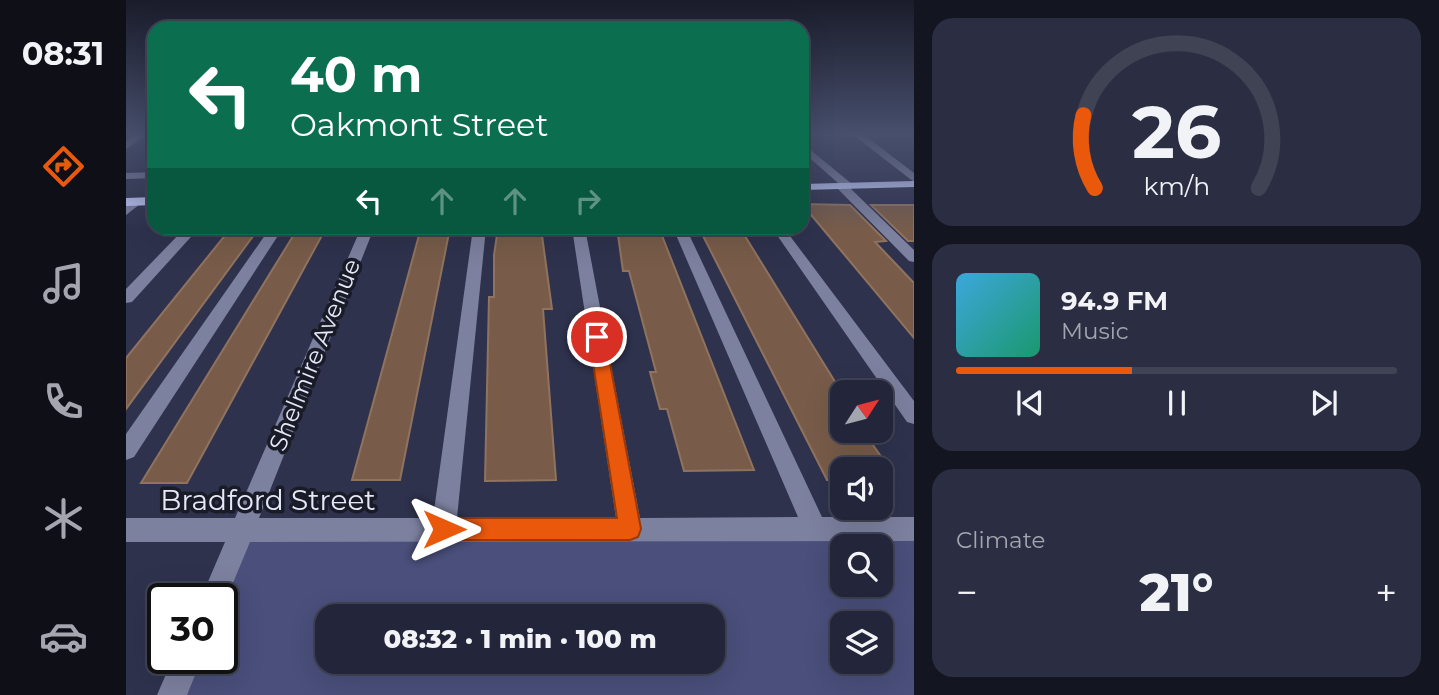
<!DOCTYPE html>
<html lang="en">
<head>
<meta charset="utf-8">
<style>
	:root { --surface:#23263a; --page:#2b2e42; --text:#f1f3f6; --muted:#a3a5af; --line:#404354; --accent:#ea580c }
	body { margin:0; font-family:Montserrat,sans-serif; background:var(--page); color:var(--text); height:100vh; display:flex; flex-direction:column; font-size:26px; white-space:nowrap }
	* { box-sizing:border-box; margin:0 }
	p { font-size:23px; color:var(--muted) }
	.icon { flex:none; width:38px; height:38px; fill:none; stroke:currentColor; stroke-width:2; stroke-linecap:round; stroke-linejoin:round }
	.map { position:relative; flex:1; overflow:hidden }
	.side { display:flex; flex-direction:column; gap:18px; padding:18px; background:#131520; width:525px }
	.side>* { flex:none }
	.hud { position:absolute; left:21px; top:21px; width:662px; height:214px; border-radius:21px; box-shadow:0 7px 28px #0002,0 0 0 2px var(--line); background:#0b6e4f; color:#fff; overflow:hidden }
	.needle { width:46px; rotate:54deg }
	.buttons { position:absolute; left:704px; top:380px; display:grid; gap:14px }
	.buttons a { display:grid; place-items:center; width:63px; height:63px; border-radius:14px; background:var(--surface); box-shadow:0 7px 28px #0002,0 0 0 2px var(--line); font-size:35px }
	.speed { position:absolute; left:21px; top:583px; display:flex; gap:14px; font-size:35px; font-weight:700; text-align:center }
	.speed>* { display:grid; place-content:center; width:91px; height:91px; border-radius:50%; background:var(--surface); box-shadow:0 7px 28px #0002,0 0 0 2px var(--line); line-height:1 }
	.speed .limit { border:4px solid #111; border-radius:10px; background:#fff; color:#111 }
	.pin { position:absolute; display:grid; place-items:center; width:60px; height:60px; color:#fff; margin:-30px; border:4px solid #fff; border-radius:50%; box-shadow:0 2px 7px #0007 }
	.me { position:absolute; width:77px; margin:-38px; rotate:90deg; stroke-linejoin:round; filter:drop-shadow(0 0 5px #0008) }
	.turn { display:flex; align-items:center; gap:24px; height:147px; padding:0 28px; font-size:32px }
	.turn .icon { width:91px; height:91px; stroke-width:2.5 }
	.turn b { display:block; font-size:49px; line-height:60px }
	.lanes { display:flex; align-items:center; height:66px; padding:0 28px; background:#0003; justify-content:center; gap:35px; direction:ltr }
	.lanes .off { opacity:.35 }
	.big { font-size:52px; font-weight:800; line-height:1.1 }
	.side .card { flex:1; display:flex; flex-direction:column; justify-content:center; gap:10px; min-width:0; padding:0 24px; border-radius:21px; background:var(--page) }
	.side .dial { align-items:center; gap:0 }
	.dial svg { height:182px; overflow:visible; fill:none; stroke:var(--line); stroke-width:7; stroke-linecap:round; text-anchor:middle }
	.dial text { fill:var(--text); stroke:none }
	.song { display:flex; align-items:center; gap:21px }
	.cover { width:84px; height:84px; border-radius:10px; background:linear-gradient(135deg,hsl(200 70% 55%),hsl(160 70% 35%)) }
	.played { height:7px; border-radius:4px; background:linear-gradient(90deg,var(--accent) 40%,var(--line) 40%) }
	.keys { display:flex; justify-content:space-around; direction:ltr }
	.heat { display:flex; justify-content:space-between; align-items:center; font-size:38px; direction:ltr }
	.trip { position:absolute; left:189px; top:604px; width:410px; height:70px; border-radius:21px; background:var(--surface); box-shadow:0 7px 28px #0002,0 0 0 2px var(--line); font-weight:800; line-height:70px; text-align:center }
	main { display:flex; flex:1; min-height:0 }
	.dock { display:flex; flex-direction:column; width:126px; justify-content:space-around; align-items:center; background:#0e0f17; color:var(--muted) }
	.dock .icon { width:49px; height:49px }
	.dock .selected { color:var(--accent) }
	.dock b { font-size:32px; color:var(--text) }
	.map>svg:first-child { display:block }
	.green { fill:#4a4f7b; fill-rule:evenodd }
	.building { fill:#785c49; stroke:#90735f; stroke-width:2 }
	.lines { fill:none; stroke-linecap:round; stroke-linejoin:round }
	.minor { fill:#7c819f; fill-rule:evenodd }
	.major { fill:#c5cefe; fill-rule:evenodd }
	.route { fill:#ea580c; stroke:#983908; stroke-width:2 }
	.labels { text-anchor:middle; stroke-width:7; stroke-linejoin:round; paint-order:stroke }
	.street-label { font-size:24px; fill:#e4e8f9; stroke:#191b27 }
	.near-street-label { font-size:28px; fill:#e4e8f9; stroke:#191b27 }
</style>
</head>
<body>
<main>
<nav class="dock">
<b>08:31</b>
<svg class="icon selected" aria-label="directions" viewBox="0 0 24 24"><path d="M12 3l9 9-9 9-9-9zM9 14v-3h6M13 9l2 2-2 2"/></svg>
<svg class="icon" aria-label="music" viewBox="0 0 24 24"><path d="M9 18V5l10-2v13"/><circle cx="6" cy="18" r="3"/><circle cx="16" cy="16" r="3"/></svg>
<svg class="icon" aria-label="phone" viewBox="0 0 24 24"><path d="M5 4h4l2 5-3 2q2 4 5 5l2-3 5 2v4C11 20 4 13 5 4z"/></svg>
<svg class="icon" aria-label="climate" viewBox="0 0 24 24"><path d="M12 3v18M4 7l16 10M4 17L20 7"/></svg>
<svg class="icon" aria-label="car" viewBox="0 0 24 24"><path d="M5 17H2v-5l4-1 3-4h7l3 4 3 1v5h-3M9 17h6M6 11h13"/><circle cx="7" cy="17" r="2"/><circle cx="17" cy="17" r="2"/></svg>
</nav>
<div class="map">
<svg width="788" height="695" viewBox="0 0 788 695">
	<rect width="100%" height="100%" fill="#2f324d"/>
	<path class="green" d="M788,529V695H46L62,658H96V598H88L117,530ZM716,546H754V584H716ZM201,616H586V662H201ZM716,623H754V662H716Z"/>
	<g class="building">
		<polygon points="676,204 724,205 760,241 749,242 788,283 788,338"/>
		<polygon points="745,205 788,205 788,241 782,241"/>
		<polygon points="105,228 133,228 0,409 0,358"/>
		<polygon points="172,228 200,228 61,483 15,483"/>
		<polygon points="295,228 324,228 274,480 226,480"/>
		<polygon points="372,228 415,228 426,309 417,309 430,480 359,481 363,297 368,297 368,255"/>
		<polygon points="491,228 533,228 628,470 558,471 541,409 534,409 524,372 530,372 503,271 497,271"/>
		<polygon points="573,228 614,228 716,393 716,432 737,431 764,469 716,469 716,480 701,480"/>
	</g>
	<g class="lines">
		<g class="minor">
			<polygon points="10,134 22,134 0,149 0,141"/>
			<polygon points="726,134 737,134 788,173 788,182"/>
			<polygon points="676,143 726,184 728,186 725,189 788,250 788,262 783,261 711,188 712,183 676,151"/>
			<polygon points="28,172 28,178 0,179 0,173"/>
			<polygon points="8,198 18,201 0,215 0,205"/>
			<polygon points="59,228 73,228 6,302 0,303 0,289"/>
			<polygon points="144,228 157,228 8,457 0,460 0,434"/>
			<polygon points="235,228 248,228 133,518 307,518 347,228 360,228 331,518 490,518 446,228 459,228 514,518 672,517 547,228 560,228 696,517 788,517 788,541 124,542 97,607 96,598 75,598 99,542 0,542 0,518 109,518"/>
			<polygon points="646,228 658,228 788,401 788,424 781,422"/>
			<polygon points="47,658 76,658 61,695 31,695"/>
		</g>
		<g class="major">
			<polygon points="788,181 788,187 676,190 676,184"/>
			<polygon points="28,197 28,205 0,206 0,198"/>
		</g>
	</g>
	<linearGradient id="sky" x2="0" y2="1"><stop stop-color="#1a1c2a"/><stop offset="0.58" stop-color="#474f6d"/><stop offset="1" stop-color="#474f6d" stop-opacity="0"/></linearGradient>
	<rect width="788" height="231" fill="url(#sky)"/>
	<polygon class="route" points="471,332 479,337 515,529 512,537 504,540 318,540 310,537 307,529 310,522 318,518 491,518 463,337"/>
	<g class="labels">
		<g class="street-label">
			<text transform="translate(189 355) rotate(-68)" y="8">Shelmire Avenue</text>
		</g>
		<g class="near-street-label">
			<text x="142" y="510">Bradford Street</text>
		</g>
	</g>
</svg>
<div class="buttons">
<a><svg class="needle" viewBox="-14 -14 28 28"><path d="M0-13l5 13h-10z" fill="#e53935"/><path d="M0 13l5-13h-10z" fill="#a3a5af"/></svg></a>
<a><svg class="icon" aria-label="sound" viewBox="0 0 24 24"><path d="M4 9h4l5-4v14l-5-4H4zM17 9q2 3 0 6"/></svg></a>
<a><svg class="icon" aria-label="search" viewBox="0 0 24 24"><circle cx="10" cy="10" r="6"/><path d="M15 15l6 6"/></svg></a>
<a><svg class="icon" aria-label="layers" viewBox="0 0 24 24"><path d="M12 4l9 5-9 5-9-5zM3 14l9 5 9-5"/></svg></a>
</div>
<div class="speed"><div class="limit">30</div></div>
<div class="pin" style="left:471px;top:337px;background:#d93025"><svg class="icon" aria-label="arrive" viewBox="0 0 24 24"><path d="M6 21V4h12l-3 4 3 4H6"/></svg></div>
<svg class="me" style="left:318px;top:529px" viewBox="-20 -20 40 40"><path d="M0-17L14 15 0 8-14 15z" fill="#ea580c" stroke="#fff" stroke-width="4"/></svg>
<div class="trip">08:32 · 1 min · 100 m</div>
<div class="hud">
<div class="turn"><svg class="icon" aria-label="left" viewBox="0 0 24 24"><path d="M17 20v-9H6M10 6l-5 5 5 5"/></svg><div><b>40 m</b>Oakmont Street</div></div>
<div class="lanes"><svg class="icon" aria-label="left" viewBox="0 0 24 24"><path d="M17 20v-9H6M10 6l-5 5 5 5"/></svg><svg class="icon off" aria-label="ahead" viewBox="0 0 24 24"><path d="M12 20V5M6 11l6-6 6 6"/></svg><svg class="icon off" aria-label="ahead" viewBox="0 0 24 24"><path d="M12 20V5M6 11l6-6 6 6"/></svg><svg class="icon off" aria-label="right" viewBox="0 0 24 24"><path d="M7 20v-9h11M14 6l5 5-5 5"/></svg></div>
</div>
</div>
<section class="side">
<div class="card dial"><svg viewBox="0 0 100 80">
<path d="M14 69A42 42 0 1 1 86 69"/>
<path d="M14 69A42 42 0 0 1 9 37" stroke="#ea580c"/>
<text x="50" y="56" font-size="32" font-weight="700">26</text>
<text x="50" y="72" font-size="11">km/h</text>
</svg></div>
<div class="card">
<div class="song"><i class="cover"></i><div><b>94.9 FM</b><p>Music</p></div></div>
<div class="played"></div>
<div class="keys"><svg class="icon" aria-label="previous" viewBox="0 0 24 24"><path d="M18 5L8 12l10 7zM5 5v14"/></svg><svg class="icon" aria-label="pause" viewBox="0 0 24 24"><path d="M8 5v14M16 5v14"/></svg><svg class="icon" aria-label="next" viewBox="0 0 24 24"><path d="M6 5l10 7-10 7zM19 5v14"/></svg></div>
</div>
<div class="card"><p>Climate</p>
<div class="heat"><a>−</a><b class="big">21°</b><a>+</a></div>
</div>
</section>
</main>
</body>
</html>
